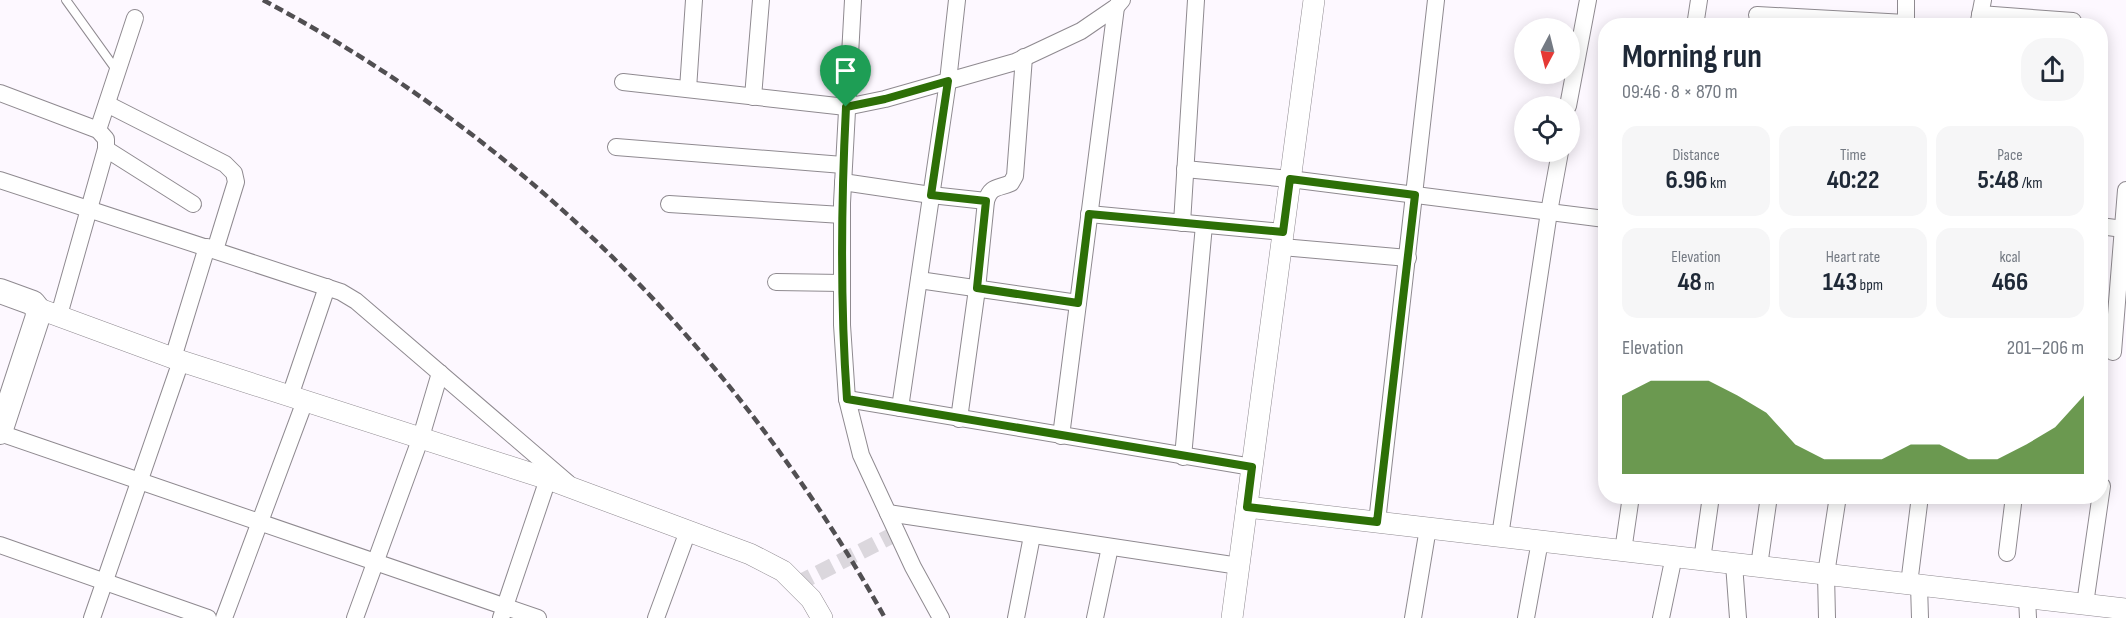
<!DOCTYPE html>
<meta charset="utf-8">
<style>
:root{--surface:#fff;--page:#f6f6f7;--text:#1f2937;--muted:#747a83;--accent:#2d6f07}
body{margin:0;font-family:"Sofia Sans Condensed",sans-serif;background:var(--page);color:var(--text);height:100vh;display:flex;flex-direction:column;font-size:22px;white-space:nowrap}
*{box-sizing:border-box;margin:0}
p{font-size:20px;color:var(--muted)}
.icon{flex:none;width:33px;height:33px;fill:none;stroke:currentColor;stroke-width:2;stroke-linecap:round;stroke-linejoin:round}
.map{position:relative;flex:1;overflow:hidden}
.drawer{position:absolute;left:1598px;top:18px;width:510px;height:486px;display:flex;flex-direction:column;background:var(--surface);border-radius:24px;box-shadow:0 3px 15px #0003}
.drawer>*{flex:none}
.needle{width:39px;rotate:187deg}
.controls{position:absolute;left:1514px;top:18px;display:grid;gap:12px}
.controls a{display:grid;place-items:center;width:66px;height:66px;border-radius:50%;background:var(--surface);box-shadow:0 3px 15px #0003;font-size:30px}
.pin{position:absolute;display:grid;place-items:center;width:51px;height:51px;color:#fff;margin:-62px -26px;border-radius:50% 50% 50% 0;rotate:-45deg;box-shadow:0 0 6px #0007}
.pin .icon{rotate:45deg}
.round{display:grid;place-items:center;flex:none;width:63px;height:63px;border-radius:24px;background:var(--page)}
.summary{display:flex;align-items:center;justify-content:space-between;height:102px;padding:0 24px}
h1{font-size:33px;font-weight:700;line-height:45px}
.stats{display:grid;grid-template-columns:repeat(3,1fr);gap:9px;height:102px;padding:6px 24px}
.stats div{display:grid;align-content:center;border-radius:15px;background:var(--page);text-align:center}
.stats b{font-size:26px;font-weight:700}
.stats small{font-size:16px;font-weight:400}
.stats p{font-size:16px}
.chart{height:168px;padding:12px 24px}
.chart p{display:flex;justify-content:space-between}
.chart svg{width:100%;height:108px;margin-top:6px;fill:var(--accent);opacity:.7}
.map>svg:first-child{display:block}
.lines{fill:none;stroke-linecap:round;stroke-linejoin:round}
.minor-tunnel{stroke:#dbd7dd;stroke-width:16;stroke-dasharray:16 8;stroke-linecap:butt}
.service-casing{stroke:#8f8a90;stroke-width:10}
.minor-casing{stroke:#8f8a90;stroke-width:18}
.tertiary-casing{stroke:#8f8a90;stroke-width:22}
.secondary-casing{stroke:#8f8a90;stroke-width:26}
.service{stroke:#fff;stroke-width:8}
.minor{stroke:#fff;stroke-width:16}
.tertiary{stroke:#fff;stroke-width:21}
.secondary{stroke:#fff;stroke-width:24}
.rail{stroke:#514f52;stroke-width:4.5;stroke-dasharray:9 4.5;stroke-linecap:butt}
.route-casing{stroke:#fff;stroke-width:12}
.route{stroke:#2d6f07;stroke-width:8}
</style>
<div class="map">
<svg width="2126" height="618" viewBox="0 0 2126 618">
<rect width="100%" height="100%" fill="#fdf8ff"/>
<g class="lines">
<path class="minor-tunnel" d="M797 584 897 533"/>
<defs>
<path id="service" d="M66 0 117 71"/>
<g id="minor">
<path d="M853 0 842 203V325L847 399 861 455 913 567 941 618"/>
<path d="M1980 14 2073 21"/>
<path d="M1757 15 1906 23"/>
<path d="M1695 26 1699 0"/>
<path d="M1906 26V0"/>
<path d="M1978 26 1983 0"/>
<path d="M623 82 846 107 885 99 1015 62 1081 31 1116 7 1122 0"/>
<path d="M688 89 694 0"/>
<path d="M0 93 98 130 106 139V149L59 315"/>
<path d="M753 97 761 0"/>
<path d="M107 104 225 164 234 173 236 182 215 250"/>
<path d="M1568 106 1588 0"/>
<path d="M98 130 135 18"/>
<path d="M616 147 843 165"/>
<path d="M106 149 193 204"/>
<path d="M1185 169 1290 179 1605 219"/>
<path d="M0 180 341 292 356 301 568 483"/>
<path d="M843 182 931 195 986 201"/>
<path d="M669 204 842 215"/>
<path d="M1089 214 1283 232"/>
<path d="M1182 223 1196 0"/>
<path d="M2100 226 2123 229"/>
<path d="M1282 247 1408 258"/>
<path d="M919 280 1078 303"/>
<path d="M776 282 842 283"/>
<path d="M2113 352 2126 190"/>
<path d="M173 358 207 247"/>
<path d="M290 396 327 287"/>
<path d="M847 399 1252 467"/>
<path d="M900 408 948 81 957 0"/>
<path d="M959 419 977 289 986 201C991 185 998 189 1011 183L1015 176 1024 57"/>
<path d="M0 433 538 618"/>
<path d="M1061 436 1116 7"/>
<path d="M1183 457 1204 225"/>
<path d="M888 513 1239 566"/>
<path d="M1377 522 1436 0"/>
<path d="M1500 536 1549 212 1560 152"/>
<path d="M0 545 208 618"/>
<path d="M1623 551 1631 496"/>
<path d="M2007 553 2014 496"/>
<path d="M1702 560 1711 496"/>
<path d="M1734 564 1738 618"/>
<path d="M1759 566 1769 496"/>
<path d="M1909 584 1920 496"/>
<path d="M1919 585 1920 618"/>
<path d="M2027 598 2028 618"/>
<path d="M2085 604 2102 486"/>
<path d="M92 618 181 361"/>
<path d="M224 618 305 401"/>
<path d="M355 618 421 437 440 373"/>
<path d="M501 618 548 479"/>
<path d="M656 618 688 531"/>
<path d="M1016 618 1032 536"/>
<path d="M1095 618 1110 547"/>
<path d="M1413 618 1428 528"/>
<path d="M1526 618 1540 541"/>
<path d="M1661 618 1674 556"/>
<path d="M1827 618 1826 574 1838 496"/>
</g>
<g id="tertiary">
<path d="M37 308 181 361 548 479 750 554 783 571 811 599 822 618"/>
<path d="M1247 507 2126 609"/>
<path d="M1232 618 1314 0"/>
</g>
<path id="secondary" d="M0 291 33 303 37 308 38 316 0 432"/>
</defs>
<use href="#service" class="service-casing"/>
<use href="#minor" class="minor-casing"/>
<use href="#tertiary" class="tertiary-casing"/>
<use href="#secondary" class="secondary-casing"/>
<use href="#service" class="service"/>
<use href="#minor" class="minor"/>
<use href="#tertiary" class="tertiary"/>
<use href="#secondary" class="secondary"/>
<path class="rail" d="M263 0C529 142 739 355 885 618"/>
</g>
<g class="lines">
<defs>
<path id="route" d="M948 81 931 195 986 201 977 288 1078 303 1089 214 1283 232 1290 179 1415 195 1377 522 1247 507 1252 467 847 399C840 302 841 205 846 107L885 99Z"/>
</defs>
<use href="#route" class="route-casing"/>
<use href="#route" class="route"/>
</g>
</svg>
<div class="controls">
<a><svg class="needle" viewBox="-14 -14 28 28"><path d="M0-13l5 13h-10z" fill="#e53935"/><path d="M0 13l5-13h-10z" fill="#747a83"/></svg></a>
<a><svg class="icon" aria-label="locate" viewBox="0 0 24 24"><circle cx="12" cy="12" r="6"/><path d="M12 2v4M12 18v4M2 12h4M18 12h4"/></svg></a>
</div>
<div class="pin" style="left:846px;top:107px;background:#1e9e55"><svg class="icon" aria-label="arrive" viewBox="0 0 24 24"><path d="M6 21V4h12l-3 4 3 4H6"/></svg></div>
<section class="drawer">
<div class="summary"><div><h1>Morning run</h1><p>09:46 · 8 × 870 m</p></div><a class="round"><svg class="icon" aria-label="share" viewBox="0 0 24 24"><path d="M12 15V3M7 8l5-5 5 5M5 13v7h14v-7"/></svg></a></div>
<div class="stats">
<div><p>Distance</p><b>6.96<small> km</small></b></div>
<div><p>Time</p><b>40:22</b></div>
<div><p>Pace</p><b>5:48<small> /km</small></b></div>
</div>
<div class="stats">
<div><p>Elevation</p><b>48<small> m</small></b></div>
<div><p>Heart rate</p><b>143<small> bpm</small></b></div>
<div><p>kcal</p><b>466</b></div>
</div>
<div class="chart"><p><span>Elevation</span>201–206 m</p>
<svg viewBox="0 0 160 44" preserveAspectRatio="none"><path d="M0 44V12L10 6L20 6L30 6L40 12L50 19L60 32L70 38L80 38L90 38L100 32L110 32L120 38L130 38L140 32L150 25L160 12V44z"/></svg>
</div>
</section>
</div>
